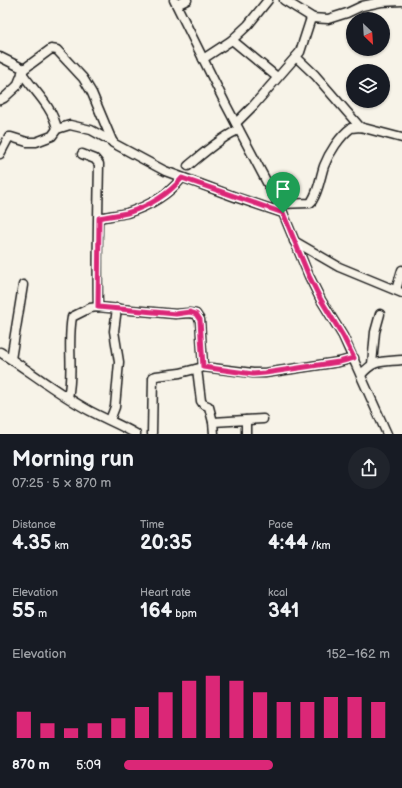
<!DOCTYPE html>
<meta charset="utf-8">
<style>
:root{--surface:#171b24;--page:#20242c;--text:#f1f3f6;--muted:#9ea1a6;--accent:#db2777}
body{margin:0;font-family:"Balsamiq Sans",sans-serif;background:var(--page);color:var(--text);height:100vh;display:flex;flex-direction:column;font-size:15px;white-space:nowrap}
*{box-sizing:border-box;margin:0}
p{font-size:13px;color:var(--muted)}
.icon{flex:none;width:22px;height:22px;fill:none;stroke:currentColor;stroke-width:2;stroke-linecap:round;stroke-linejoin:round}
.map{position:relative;height:434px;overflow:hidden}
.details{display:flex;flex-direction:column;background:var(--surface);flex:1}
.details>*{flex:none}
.needle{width:26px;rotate:155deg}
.buttons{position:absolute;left:346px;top:12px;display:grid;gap:8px}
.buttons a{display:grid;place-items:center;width:44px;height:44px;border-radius:50%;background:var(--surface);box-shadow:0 1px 3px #0004;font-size:20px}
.pin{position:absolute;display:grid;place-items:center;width:34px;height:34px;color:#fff;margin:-41px -17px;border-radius:50% 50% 50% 0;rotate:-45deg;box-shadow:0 0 4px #0007}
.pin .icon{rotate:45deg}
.round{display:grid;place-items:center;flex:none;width:42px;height:42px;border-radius:21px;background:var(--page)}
.headline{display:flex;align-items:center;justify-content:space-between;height:68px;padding:0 12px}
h1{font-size:22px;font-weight:600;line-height:30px}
.figures{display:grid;grid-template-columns:repeat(3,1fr);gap:6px;height:68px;padding:4px 12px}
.figures div{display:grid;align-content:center}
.figures b{font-size:20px;font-weight:600}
.figures small{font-size:11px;font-weight:400}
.figures p{font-size:11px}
.chart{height:112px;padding:8px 12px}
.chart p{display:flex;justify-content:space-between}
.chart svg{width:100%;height:72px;margin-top:4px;stroke:var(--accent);stroke-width:6}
ul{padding:0 12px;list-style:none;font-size:13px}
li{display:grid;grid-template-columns:64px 48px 1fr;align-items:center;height:30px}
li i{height:10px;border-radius:5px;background:var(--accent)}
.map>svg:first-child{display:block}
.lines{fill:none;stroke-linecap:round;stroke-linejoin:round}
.minor-casing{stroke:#1c1c1c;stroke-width:11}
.minor{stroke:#f7f3e8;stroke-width:8}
.route-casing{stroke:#fff;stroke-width:8}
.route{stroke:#db2777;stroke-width:5}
</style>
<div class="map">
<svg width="402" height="434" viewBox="0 0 402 434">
<rect width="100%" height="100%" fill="#f7f3e8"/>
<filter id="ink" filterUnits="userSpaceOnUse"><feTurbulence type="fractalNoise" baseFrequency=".025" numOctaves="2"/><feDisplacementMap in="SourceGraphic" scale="8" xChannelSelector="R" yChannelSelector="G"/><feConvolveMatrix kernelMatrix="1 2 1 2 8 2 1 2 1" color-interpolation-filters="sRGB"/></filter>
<g filter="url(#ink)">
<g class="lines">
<defs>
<g id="minor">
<path d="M174 0 225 103 283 213 309 276 321 300 343 336 387 434"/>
<path d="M284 0 313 18"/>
<path d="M177 5 187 0"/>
<path d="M232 40 277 77"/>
<path d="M0 57 24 69"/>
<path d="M296 57 315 75 360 127"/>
<path d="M203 59 232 40 248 25 268 0"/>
<path d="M22 73C34 91 53 107 57 129"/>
<path d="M0 100 4 98 17 86 24 69 51 49 57 50 83 78 92 93 113 143 165 171 238 198 283 213"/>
<path d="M236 123 253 106 300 52 311 18 328 19 347 13 362 6 381 2 402 1"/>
<path d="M0 154 9 137H11L27 142H36L52 136 57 129 70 125 91 130 113 142"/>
<path d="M82 154 95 159 99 164C98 212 97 259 98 307"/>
<path d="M188 166C200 156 225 134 239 130"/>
<path d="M278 204 310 203 312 201C319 190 320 178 324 166 329 153 340 136 351 128L360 127 402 138"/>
<path d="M99 218C108 216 118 215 127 213 149 206 168 195 182 178"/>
<path d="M294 241 339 267 402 293"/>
<path d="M396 290 402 270"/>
<path d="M0 352C30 371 58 394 90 411 105 419 121 425 136 434"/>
<path d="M11 359 23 285"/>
<path d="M372 364 375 332 380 314"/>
<path d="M197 369 201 401 203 404 208 406 209 407 213 422 214 434"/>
<path d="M361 375C374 359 383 362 402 360"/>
<path d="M68 397C74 371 67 344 72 317L90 308 98 307 175 314 189 313 196 314 200 320 203 367 253 373H265L339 362 354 358"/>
<path d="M110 420 115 407 119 362 114 331 117 308"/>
<path d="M246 420V434"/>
<path d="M213 422 263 419"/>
<path d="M152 434 153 377 156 376 180 373 203 367"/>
</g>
</defs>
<use href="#minor" class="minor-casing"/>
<use href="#minor" class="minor"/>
</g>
</g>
<g class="lines" filter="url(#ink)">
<defs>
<path id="route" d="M182 178 283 213 309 276 321 300 343 336 354 358 339 362 265 373 253 374 203 367 200 320 196 314 190 312 176 314 98 307 99 218C108 216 118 215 127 213 149 206 168 195 182 178Z"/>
</defs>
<use href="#route" class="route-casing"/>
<use href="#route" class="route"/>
</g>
</svg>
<div class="buttons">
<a><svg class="needle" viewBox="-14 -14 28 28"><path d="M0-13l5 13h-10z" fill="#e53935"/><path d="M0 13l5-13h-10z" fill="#9ea1a6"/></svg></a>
<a><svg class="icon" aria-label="layers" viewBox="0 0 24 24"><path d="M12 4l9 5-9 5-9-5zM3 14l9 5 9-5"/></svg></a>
</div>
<div class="pin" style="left:283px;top:213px;background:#1e9e55"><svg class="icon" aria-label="arrive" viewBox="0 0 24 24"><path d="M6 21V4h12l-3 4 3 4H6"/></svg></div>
</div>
<section class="details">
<div class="headline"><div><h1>Morning run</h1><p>07:25 · 5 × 870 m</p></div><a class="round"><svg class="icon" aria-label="share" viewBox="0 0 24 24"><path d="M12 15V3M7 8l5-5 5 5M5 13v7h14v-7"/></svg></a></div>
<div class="figures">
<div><p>Distance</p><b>4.35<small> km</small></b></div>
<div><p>Time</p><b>20:35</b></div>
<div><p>Pace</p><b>4:44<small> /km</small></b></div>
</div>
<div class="figures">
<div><p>Elevation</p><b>55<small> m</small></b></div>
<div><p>Heart rate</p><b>164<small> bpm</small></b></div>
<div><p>kcal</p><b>341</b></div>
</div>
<div class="chart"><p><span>Elevation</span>152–162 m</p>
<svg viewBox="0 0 160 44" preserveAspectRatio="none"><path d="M5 44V28M15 44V35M25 44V38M35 44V35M45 44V32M55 44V25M65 44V16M75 44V9M85 44V6M95 44V9M105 44V16M115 44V22M125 44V22M135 44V19M145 44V19M155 44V22"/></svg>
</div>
<ul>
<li><b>870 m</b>5:09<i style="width:56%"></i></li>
</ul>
</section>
